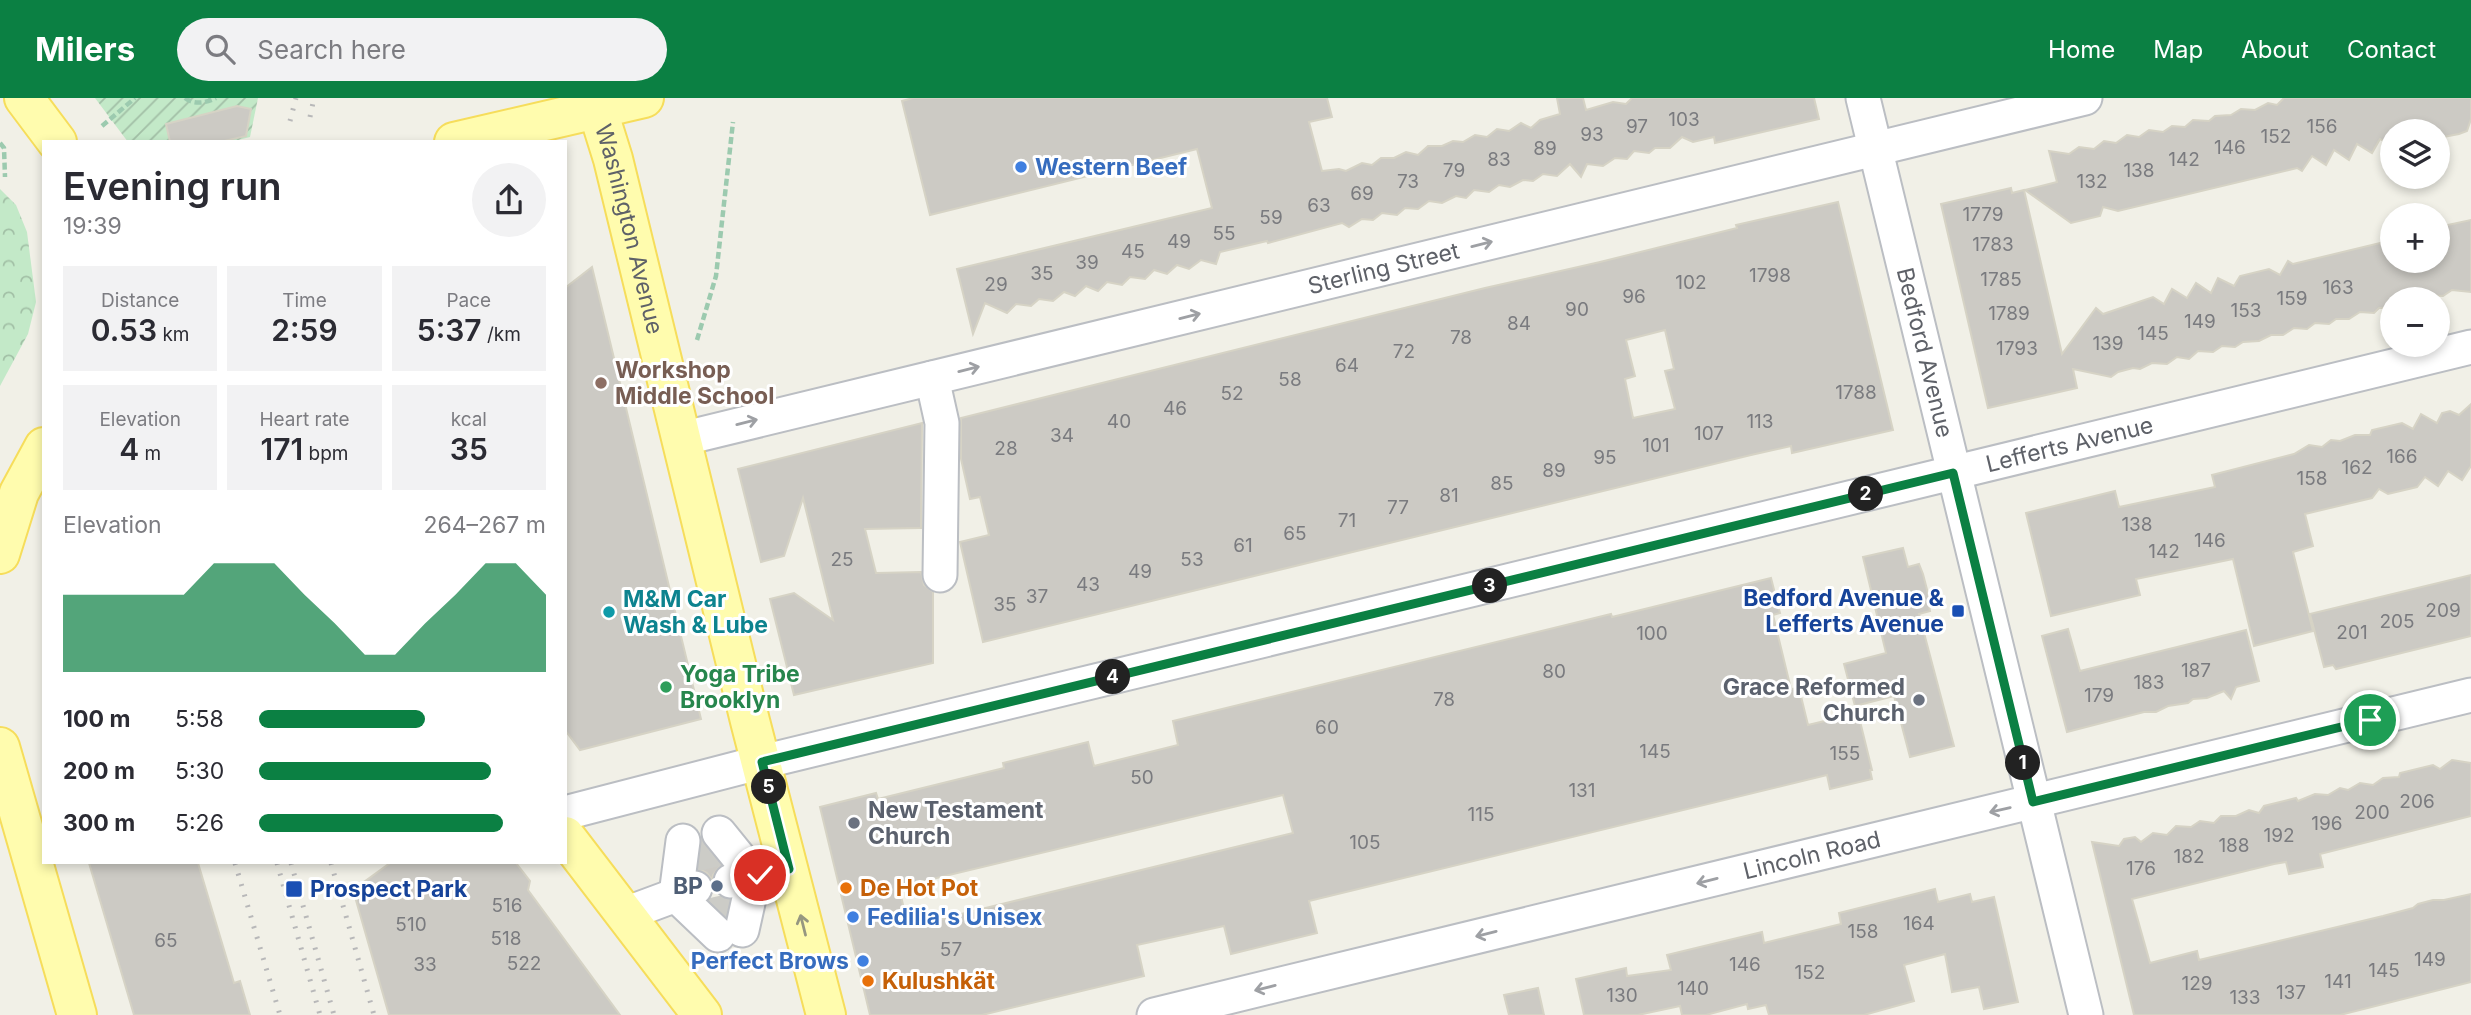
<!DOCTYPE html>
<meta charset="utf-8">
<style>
:root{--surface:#fff;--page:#f2f2f3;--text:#2b2b33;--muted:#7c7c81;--accent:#0b8043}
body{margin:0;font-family:Inter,sans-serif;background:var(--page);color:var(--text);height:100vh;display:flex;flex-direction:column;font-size:26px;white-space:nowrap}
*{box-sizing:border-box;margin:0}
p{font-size:23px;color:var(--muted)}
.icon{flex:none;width:38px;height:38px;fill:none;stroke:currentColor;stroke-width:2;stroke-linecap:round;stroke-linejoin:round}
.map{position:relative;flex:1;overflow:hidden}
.drawer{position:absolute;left:42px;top:42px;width:525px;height:724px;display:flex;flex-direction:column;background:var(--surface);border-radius:0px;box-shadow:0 4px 10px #0003}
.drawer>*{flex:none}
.tools{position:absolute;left:2380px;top:21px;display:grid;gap:14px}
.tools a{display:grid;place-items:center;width:70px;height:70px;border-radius:50%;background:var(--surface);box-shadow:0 4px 10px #0003;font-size:35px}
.pin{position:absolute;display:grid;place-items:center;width:60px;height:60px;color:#fff;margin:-30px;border:4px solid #fff;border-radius:50%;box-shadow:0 2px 7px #0007}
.km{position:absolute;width:35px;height:35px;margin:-18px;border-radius:50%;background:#222;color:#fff;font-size:19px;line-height:35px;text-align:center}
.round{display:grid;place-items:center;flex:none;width:74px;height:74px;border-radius:37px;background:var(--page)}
.headline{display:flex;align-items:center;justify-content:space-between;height:119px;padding:0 21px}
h1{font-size:38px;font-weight:600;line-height:52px}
.stats{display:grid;grid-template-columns:repeat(3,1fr);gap:10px;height:119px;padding:7px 21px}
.stats div{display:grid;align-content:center;border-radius:0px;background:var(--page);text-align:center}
.stats b{font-size:30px;font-weight:600}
.stats small{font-size:19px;font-weight:400}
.stats p{font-size:19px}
.chart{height:196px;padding:14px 21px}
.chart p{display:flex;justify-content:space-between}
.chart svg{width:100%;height:126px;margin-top:7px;fill:var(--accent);opacity:.7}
ul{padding:0 21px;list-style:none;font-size:23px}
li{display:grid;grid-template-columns:112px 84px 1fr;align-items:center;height:52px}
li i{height:18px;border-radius:9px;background:var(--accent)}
header{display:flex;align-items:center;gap:42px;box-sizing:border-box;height:98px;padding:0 35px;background:var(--accent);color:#fff}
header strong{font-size:33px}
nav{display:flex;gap:38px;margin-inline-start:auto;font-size:24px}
.search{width:490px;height:63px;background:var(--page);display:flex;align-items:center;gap:18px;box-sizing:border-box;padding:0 24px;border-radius:38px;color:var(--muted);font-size:26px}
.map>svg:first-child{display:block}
.park{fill:url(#park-crowns)}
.garden{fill:url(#garden-furrows)}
.building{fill:#cccac4;stroke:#d6d3c5;stroke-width:2;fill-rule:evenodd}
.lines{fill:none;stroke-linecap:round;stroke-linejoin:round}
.minor-tunnel{stroke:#ccccc7;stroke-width:33;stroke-dasharray:33 17;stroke-linecap:butt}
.minor-casing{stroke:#bbbec3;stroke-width:37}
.major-casing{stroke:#f6dd5b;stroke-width:42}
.path{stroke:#9ccaaf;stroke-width:4.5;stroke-dasharray:7 3.5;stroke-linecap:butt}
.minor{stroke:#fff;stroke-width:33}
.major{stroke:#fffcae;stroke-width:38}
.rail{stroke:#b8b8b9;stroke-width:5;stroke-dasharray:2 9;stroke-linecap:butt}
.oneway{stroke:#9ea0a4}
.oneway2{stroke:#969780}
.route-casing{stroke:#fff;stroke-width:14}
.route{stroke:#0b8043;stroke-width:9}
.shop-dot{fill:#3f7fe0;stroke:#fff;stroke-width:2.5}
.education-dot{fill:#8d6e63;stroke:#fff;stroke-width:2.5}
.transit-dot{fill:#1a4fb4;stroke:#fff;stroke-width:2.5}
.culture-dot{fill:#0f9aa8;stroke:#fff;stroke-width:2.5}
.leisure-dot{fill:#2e9e5b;stroke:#fff;stroke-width:2.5}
.worship-dot{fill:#6b7280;stroke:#fff;stroke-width:2.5}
.service-dot{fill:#5c6f8a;stroke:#fff;stroke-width:2.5}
.food-dot{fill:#e8710a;stroke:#fff;stroke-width:2.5}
.labels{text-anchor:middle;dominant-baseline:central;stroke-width:6;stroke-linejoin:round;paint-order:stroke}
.number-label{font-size:19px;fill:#7a7b7f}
.shop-label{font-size:23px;font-weight:bold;fill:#366cbe;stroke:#fff;text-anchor:start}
.street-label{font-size:23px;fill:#5e6168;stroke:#fff}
.education-label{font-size:23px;font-weight:bold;fill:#785e54;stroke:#fff;text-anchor:start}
.transit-label{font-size:23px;font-weight:bold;fill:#164399;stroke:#fff;text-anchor:end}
.culture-label{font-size:23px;font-weight:bold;fill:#0d838f;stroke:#fff;text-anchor:start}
.leisure-label{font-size:23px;font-weight:bold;fill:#27864d;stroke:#fff;text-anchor:start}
.worship-label{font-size:23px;font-weight:bold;fill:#5b616d;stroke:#fff;text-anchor:end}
.service-label{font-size:23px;font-weight:bold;fill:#4e5e75;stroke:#fff;text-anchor:end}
.food-label{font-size:23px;font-weight:bold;fill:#c56008;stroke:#fff;text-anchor:start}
</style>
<header>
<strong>Milers</strong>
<div class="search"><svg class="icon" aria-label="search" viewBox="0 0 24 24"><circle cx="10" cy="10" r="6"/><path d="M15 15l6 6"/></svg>Search here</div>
<nav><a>Home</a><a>Map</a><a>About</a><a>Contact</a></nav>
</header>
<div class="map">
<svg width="2471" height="917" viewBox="0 0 2471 917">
<defs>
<pattern id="park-crowns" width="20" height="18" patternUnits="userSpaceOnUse" patternTransform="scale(1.75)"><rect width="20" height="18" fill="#c3e9c8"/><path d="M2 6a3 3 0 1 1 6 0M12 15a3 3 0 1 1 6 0" fill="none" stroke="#a2c0a6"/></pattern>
<pattern id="garden-furrows" width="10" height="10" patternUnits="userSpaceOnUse" patternTransform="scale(1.75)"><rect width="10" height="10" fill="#c3e9c8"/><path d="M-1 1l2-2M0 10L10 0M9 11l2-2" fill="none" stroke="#a2c0a6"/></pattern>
</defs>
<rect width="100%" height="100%" fill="#f1f0e7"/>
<path class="park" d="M0 91 16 107 27 134 36 204 28 236 0 288Z"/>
<path class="garden" d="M95 0H258L250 39 230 44H128Z"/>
<g class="building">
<path d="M913 0H1327L1332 19 1309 24 1322 73 1339 71 1346 73 1362 65 1372 67 1381 60H1394L1406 54 1418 57 1428 48H1442L1453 43 1463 44 1475 37 1487 39 1497 31 1509 33 1521 25 1531 30 1540 22 1560 16 1557 0H1583L1586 12 1613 4 1626 6 1632 0H1814L1819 21 1715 45 1714 39 1693 44 1682 39 1670 50H1655L1649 55 1634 53 1627 61 1615 60 1603 68 1587 66 1581 79 1570 66 1557 78 1543 76 1533 83 1523 82 1510 89 1499 87 1489 94 1474 92 1466 100 1456 98 1442 105 1429 103 1418 111 1405 110 1397 117 1382 115 1373 122 1362 121 1349 129 1342 125 1268 145 1267 143 1220 154 1216 166 1201 162 1189 171 1177 167 1167 176 1154 172 1145 181 1130 179 1122 187 1107 184 1098 193 1086 188 1075 198 1064 194 1053 203 1039 201 1031 208 1016 206 1007 215 985 205 973 236 957 171 1212 110 1197 51 930 117 902 3Z"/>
<path d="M2284 0H2471V21L2467 33 2459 36 2438 40V33H2392V48L2380 41 2372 55 2357 46 2349 62 2334 52 2326 67 2312 58 2302 73 2297 70 2118 113 2103 109 2100 118 2071 125 2025 92 2057 84 2049 53 2069 56 2079 49 2094 51 2104 43 2116 45 2127 37 2139 39 2149 32 2163 34 2172 28 2185 29 2193 22 2209 23 2215 18 2231 17 2241 11 2255 12 2268 5 2277 7Z"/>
<path d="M237 8 251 11 246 38 220 44H170L166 26Z"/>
<path d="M2011 90 2012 95 2024 92 2062 256 2096 210 2103 216 2153 199 2164 206 2172 191 2187 200 2196 185 2211 195 2218 180 2234 188 2240 178 2269 171 2280 177 2288 163 2293 166 2384 144 2392 148V163H2438V129L2471 122V194L2452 192 2443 198 2427 197 2423 201H2392V210H2379L2374 215 2360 214 2349 221H2336L2329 226 2315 225 2307 231 2294 230 2283 237H2271L2259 243 2243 244 2235 249 2222 248 2213 254 2198 253 2189 261 2177 259 2167 266 2152 265 2140 271 2133 270 2118 274 2111 279 2073 271 2077 290 1988 310 1941 106Z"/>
<path d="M1838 104 1893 332 1792 355 1791 348 1751 357 983 544 960 444 989 437 980 399 970 401 961 361V320L1485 190 1600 164 1737 130 1736 127ZM1665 232 1674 271 1665 273 1675 311 1633 320 1625 281 1635 278 1626 242Z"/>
<path d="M592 169 701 621 580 652 565 632V190Z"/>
<path d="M2471 306V368L2462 382 2448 373 2438 388 2425 379 2417 389 2388 396 2379 391 2372 400 2305 416 2313 448 2293 454 2313 533 2254 548 2233 461 2136 481 2140 497 2051 518 2026 415 2115 393 2119 409 2215 389 2212 377 2294 356 2309 347 2322 349 2331 342 2340 343 2355 337H2370L2372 332 2402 325 2413 331 2421 316 2437 325 2442 315 2450 313 2459 317Z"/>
<path d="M922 325 921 430 865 431 876 475 921 474 924 487 933 494V565L794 597 770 501 794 495 833 522 803 400 784 458 761 464 738 371Z"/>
<path d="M1903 450 1908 469 1919 466 1923 476 1930 503H1928L1930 513 1919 516 1954 648 1910 659 1894 598 1855 608 1844 566 1886 555 1863 459Z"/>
<path d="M2471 477V538L2336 571 2333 567 2324 569 2310 516Z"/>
<path d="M1771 480 1780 515 1773 517 1791 591 1799 590 1808 627 1858 615 1872 672H1870L1872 681 1830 691 1827 677 1309 803 1317 835 1231 856 1224 828 1137 847 1144 878 982 917H870L820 709 876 695 878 701 1004 670 1003 665 1088 644 1094 668 1178 647 1173 623 1611 516 1612 519ZM1283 697 1293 735 908 829 899 789Z"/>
<path d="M2068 531 2080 573 2246 532 2259 583 2236 589 2231 601 2224 593 2207 600 2193 601 2188 605 2168 608 2156 614H2144L2067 634 2042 538Z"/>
<path d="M2452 662 2471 665V718L2320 756 2323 769 2289 776 2286 764 2274 766 2132 801 2150 865 2197 853 2199 862 2383 818 2413 810 2418 806 2433 802H2444L2471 796V884L2340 917H2134L2092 744 2119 748 2124 741 2135 739 2141 744 2153 735 2167 737 2176 728 2191 729 2200 723 2214 725 2221 718H2236L2249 712 2259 715 2264 708 2296 700 2298 703 2315 696 2328 697 2340 690 2348 692 2360 685 2373 687 2383 680 2399 679 2400 675 2433 667 2440 671Z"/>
<path d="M702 742 721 767 713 777 712 782 707 775 699 771Z"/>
<path d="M89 765H198L234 885 240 883 250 917H134Z"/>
<path d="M390 765H516L530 783 528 792 620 917H389L353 792Z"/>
<path d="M1935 791 1938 804 1970 796 1972 804 1994 799 2018 904 1984 911 1979 889 1952 894 1945 856 1904 867 1914 903 1864 917H1769L1766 907 1748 911 1747 906 1706 917H1682L1680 908 1638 917H1584L1576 881 1626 870 1627 878 1671 872 1667 857 1762 834 1764 845 1841 826 1839 815Z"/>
<path d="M1538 890 1544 917H1509L1504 897Z"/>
</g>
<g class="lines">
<g class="minor-tunnel">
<path d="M686 759 721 751"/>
<path d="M709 817 736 811"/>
</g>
<defs>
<g id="minor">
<path id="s1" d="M1863 0 2086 917"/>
<path d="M932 280 942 325 940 477"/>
<path id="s2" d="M681 341 2085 0"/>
<path id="s3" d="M565 715 762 664 2471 249"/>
<path d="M719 735 754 778"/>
<path d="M731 783 789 770"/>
<path d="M676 797 718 837"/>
<path d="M676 797 683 743"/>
<path d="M625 816 695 790"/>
<path d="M742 832 754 778"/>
<path id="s4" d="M1154 917 2471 597"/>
</g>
<g id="major">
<path d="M24 0 57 44"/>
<path id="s5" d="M594 0 613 61 750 623 826 917"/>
<path d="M454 44 644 0"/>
<path d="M0 456 19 395 44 349"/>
<path d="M0 649 77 917"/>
<path d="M565 738 702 917"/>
</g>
</defs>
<use href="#minor" class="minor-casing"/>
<use href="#major" class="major-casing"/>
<g class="path">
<path d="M185 0C194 7 206 5 216 0"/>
<path d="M102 28 135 0"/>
<path d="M0 45 4 50 5 79"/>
<path d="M697 242 716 178 733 24"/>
</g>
<use href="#minor" class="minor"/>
<use href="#major" class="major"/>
<g class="rail">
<path d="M310 19 314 0"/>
<path d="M290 23 296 0"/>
<path d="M235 765 280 917"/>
<path d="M277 765 320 917"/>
<path d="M291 765 334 917"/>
<path d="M331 765 374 917"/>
</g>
</g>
<defs><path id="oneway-shaft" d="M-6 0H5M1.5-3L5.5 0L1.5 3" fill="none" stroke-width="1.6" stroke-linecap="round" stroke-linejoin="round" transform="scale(1.75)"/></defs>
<g class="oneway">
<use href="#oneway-shaft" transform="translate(1482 146) rotate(-14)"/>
<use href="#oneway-shaft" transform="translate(1190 218) rotate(-14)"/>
<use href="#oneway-shaft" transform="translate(969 271) rotate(-14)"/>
<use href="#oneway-shaft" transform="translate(747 324) rotate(-14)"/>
<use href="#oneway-shaft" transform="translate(2000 712) rotate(167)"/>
<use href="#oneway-shaft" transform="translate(1707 783) rotate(166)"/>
<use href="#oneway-shaft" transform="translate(1486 836) rotate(166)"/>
<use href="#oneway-shaft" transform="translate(1265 890) rotate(166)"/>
</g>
<use class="oneway2" href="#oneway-shaft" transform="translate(803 827) rotate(-104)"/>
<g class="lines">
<defs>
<path id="route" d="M760 777 789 771 762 664 1953 375 2033 704 2370 622"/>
</defs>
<use href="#route" class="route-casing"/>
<use href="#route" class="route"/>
</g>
<g class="shop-dot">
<circle cx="1021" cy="69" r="7"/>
<circle cx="853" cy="819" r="7"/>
<circle cx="863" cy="863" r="7"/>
</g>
<circle class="education-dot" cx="601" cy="285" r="7"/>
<g class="transit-dot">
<rect x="1951" y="506" width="14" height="14" rx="3.5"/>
<rect x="285" y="782" width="18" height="18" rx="3.5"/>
</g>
<circle class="culture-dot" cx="609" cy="514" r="7"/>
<circle class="leisure-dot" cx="666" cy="589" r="7"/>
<g class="worship-dot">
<circle cx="1919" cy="602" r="7"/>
<circle cx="854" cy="725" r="7"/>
</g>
<circle class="service-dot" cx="717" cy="788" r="7"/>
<g class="food-dot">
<circle cx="846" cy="790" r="7"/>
<circle cx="868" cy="883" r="7"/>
</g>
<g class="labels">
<g class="number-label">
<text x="1684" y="21">103</text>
<text x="1637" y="28">97</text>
<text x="2322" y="28">156</text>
<text x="1592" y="36">93</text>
<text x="2276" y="38">152</text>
<text x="2230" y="49">146</text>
<text x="1545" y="50">89</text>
<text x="1499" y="61">83</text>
<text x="2184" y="61">142</text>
<text x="1454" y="72">79</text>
<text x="2139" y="72">138</text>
<text x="1408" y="83">73</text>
<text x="2092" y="83">132</text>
<text x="1362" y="95">69</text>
<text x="1319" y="107">63</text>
<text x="1983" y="116">1779</text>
<text x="1271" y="119">59</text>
<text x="1224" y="135">55</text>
<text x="1179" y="143">49</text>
<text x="1993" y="146">1783</text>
<text x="1133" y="153">45</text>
<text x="1087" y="164">39</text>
<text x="1042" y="175">35</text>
<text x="1770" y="177">1798</text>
<text x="2001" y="181">1785</text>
<text x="1691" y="184">102</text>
<text x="996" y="186">29</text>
<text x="2338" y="189">163</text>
<text x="1634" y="198">96</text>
<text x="2292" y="200">159</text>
<text x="1577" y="211">90</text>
<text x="2246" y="212">153</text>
<text x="2009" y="215">1789</text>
<text x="2200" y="223">149</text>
<text x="1519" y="225">84</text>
<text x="2153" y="235">145</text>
<text x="1461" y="239">78</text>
<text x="2108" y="245">139</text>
<text x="2017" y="250">1793</text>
<text x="1404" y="253">72</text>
<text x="1347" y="267">64</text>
<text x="1290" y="281">58</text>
<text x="1856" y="294">1788</text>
<text x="1232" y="295">52</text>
<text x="1175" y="310">46</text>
<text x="1119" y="323">40</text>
<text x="1760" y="323">113</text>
<text x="1709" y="335">107</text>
<text x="1062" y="337">34</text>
<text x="1656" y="347">101</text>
<text x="1006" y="350">28</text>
<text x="2402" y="358">166</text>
<text x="1605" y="359">95</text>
<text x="2357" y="369">162</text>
<text x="1554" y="372">89</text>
<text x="2312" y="380">158</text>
<text x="1502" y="385">85</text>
<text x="1449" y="397">81</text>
<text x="1398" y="409">77</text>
<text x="1347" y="422">71</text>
<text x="2137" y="426">138</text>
<text x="1295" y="435">65</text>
<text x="2210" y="442">146</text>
<text x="1243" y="447">61</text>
<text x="2164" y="453">142</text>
<text x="842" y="461">25</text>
<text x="1192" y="461">53</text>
<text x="1140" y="473">49</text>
<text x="1088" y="486">43</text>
<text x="1037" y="498">37</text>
<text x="1005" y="506">35</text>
<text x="2443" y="512">209</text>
<text x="2397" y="523">205</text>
<text x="2352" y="534">201</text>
<text x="1652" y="535">100</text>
<text x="2196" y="572">187</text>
<text x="1554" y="573">80</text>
<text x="2149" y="584">183</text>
<text x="2099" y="597">179</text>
<text x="1444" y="601">78</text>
<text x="1327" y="629">60</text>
<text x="1655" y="653">145</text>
<text x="1845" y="655">155</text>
<text x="1142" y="679">50</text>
<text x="1582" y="692">131</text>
<text x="2417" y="703">206</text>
<text x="2372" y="714">200</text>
<text x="1481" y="716">115</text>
<text x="2327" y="725">196</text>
<text x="2279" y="737">192</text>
<text x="1365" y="744">105</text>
<text x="2234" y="747">188</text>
<text x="2189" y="758">182</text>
<text x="2141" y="770">176</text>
<text x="507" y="807">516</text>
<text x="1919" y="825">164</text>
<text x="411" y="826">510</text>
<text x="1863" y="833">158</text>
<text x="506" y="840">518</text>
<text x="166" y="842">65</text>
<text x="951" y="851">57</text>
<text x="2430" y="861">149</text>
<text x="524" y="865">522</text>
<text x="425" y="866">33</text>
<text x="1745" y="866">146</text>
<text x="2384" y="872">145</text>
<text x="1810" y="874">152</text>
<text x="2338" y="883">141</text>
<text x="2197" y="885">129</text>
<text x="1693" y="890">140</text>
<text x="2291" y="894">137</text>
<text x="1622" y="897">130</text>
<text x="2245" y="899">133</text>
</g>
<g class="shop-label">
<text x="1035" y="69">Western Beef</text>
<text x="867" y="819">Fedilia's Unisex</text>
<text x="849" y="863" text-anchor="end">Perfect Brows</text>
</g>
<g class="street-label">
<text stroke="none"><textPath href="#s5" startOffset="136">Washington Avenue</textPath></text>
<text stroke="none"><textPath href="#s2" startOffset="723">Sterling Street</textPath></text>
<text stroke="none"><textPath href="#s1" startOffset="262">Bedford Avenue</textPath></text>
<text stroke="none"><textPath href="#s3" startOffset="1549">Lefferts Avenue</textPath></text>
<text stroke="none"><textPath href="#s4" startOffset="677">Lincoln Road</textPath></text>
</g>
<g class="education-label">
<text x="615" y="272">Workshop<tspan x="615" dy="26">Middle School</tspan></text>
</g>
<g class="transit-label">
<text x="1944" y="500">Bedford Avenue &amp;<tspan x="1944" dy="26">Lefferts Avenue</tspan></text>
<text x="310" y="791" text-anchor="start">Prospect Park</text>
</g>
<g class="culture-label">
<text x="623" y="501">M&amp;M Car<tspan x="623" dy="26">Wash &amp; Lube</tspan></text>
</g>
<g class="leisure-label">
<text x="680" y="576">Yoga Tribe<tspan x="680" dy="26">Brooklyn</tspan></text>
</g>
<g class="worship-label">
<text x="1905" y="589">Grace Reformed<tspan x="1905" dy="26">Church</tspan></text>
<text x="868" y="712" text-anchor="start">New Testament<tspan x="868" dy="26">Church</tspan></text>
</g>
<g class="service-label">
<text x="703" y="788">BP</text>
</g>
<g class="food-label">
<text x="860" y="790">De Hot Pot</text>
<text x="882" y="883">Kulushkät</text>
</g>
</g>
</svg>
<div class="tools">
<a><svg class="icon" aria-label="layers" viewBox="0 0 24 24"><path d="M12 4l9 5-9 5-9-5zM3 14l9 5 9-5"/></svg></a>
<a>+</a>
<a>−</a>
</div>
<div class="pin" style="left:2370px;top:622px;background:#1e9e55"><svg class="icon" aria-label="arrive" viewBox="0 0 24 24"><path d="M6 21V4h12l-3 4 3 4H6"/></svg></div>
<div class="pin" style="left:760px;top:777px;background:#d93025"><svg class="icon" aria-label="check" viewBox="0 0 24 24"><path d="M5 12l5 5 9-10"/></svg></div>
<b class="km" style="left:2023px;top:665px">1</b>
<b class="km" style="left:1866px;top:396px">2</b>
<b class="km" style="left:1490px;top:488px">3</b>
<b class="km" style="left:1113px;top:579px">4</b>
<b class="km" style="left:769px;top:689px">5</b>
<section class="drawer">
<div class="headline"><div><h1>Evening run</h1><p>19:39</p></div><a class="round"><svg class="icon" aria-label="share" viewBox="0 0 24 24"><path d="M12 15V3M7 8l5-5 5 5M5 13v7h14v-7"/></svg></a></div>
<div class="stats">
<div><p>Distance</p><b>0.53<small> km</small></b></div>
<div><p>Time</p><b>2:59</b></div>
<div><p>Pace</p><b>5:37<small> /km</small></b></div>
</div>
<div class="stats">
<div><p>Elevation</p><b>4<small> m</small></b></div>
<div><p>Heart rate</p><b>171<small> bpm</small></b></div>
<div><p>kcal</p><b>35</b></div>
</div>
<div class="chart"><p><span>Elevation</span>264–267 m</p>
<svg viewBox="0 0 160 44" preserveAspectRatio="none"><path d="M0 44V17L10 17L20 17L30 17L40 17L50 6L60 6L70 6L80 17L90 27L100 38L110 38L120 27L130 17L140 6L150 6L160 17V44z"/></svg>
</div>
<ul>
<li><b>100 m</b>5:58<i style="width:58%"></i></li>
<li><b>200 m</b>5:30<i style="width:81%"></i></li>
<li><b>300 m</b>5:26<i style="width:85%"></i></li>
</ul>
</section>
</div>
